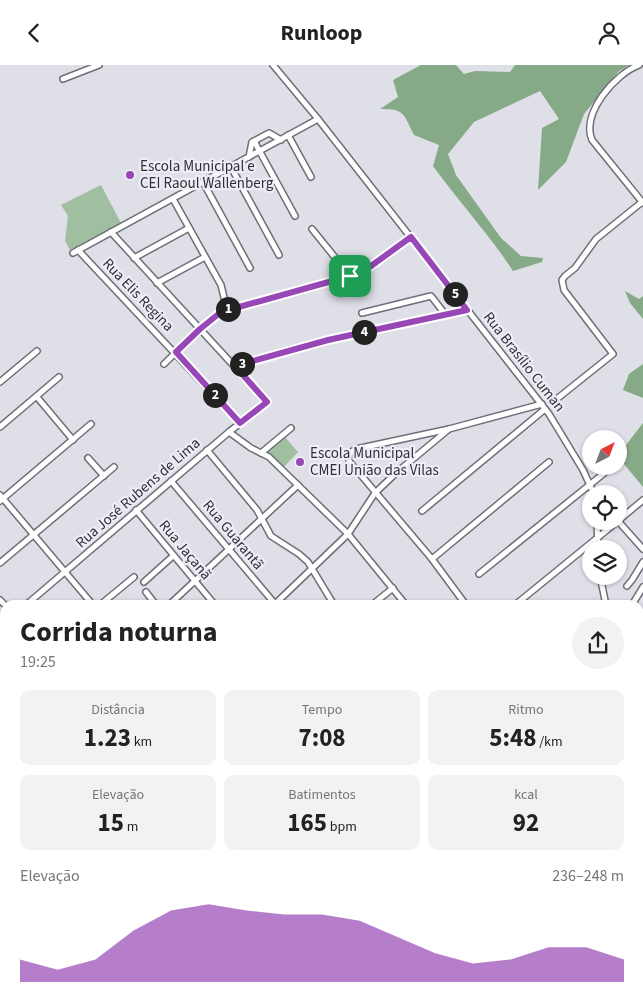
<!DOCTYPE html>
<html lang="pt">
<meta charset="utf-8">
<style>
:root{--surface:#fff;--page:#f2f2f2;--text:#222;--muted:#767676;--accent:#9847b6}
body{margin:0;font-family:"Source Sans 3",sans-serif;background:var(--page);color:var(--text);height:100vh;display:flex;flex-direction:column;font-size:19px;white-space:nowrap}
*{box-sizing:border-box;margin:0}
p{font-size:16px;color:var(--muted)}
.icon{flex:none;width:28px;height:28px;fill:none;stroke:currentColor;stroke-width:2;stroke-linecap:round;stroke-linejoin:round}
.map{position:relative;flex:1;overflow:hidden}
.side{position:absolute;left:0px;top:535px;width:644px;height:406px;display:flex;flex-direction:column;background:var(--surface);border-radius:15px 15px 0 0;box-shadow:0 1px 4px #0004}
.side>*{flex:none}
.needle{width:32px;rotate:42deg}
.controls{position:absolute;left:582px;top:365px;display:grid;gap:10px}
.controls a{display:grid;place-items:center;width:45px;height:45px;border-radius:50%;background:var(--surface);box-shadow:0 1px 4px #0004;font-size:25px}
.pin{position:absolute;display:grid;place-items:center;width:42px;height:42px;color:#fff;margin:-21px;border-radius:10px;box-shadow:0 2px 8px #0006}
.km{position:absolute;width:25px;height:25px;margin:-12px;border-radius:50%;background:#222;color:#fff;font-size:14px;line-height:25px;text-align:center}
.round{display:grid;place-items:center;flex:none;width:52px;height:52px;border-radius:26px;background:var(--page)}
.head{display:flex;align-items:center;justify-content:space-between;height:85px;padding:0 20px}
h1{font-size:28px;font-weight:700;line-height:38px}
.figures{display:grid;grid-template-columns:repeat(3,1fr);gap:8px;height:85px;padding:5px 20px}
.figures div{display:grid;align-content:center;border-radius:10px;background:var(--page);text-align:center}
.figures b{font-size:25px;font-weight:700}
.figures small{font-size:14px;font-weight:400}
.figures p{font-size:14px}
.chart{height:140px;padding:10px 20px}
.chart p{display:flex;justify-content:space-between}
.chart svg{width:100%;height:90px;margin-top:5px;fill:var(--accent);opacity:.7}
header{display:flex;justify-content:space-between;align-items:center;height:65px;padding:0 20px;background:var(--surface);font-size:22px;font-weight:700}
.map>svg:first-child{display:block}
.green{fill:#a0bfa1}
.forest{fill:#86a987}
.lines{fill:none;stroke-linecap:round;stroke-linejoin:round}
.minor-casing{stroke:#6e6f76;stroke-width:8}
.major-casing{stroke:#6e6f76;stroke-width:9}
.minor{stroke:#fff;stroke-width:5}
.major{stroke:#fff;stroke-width:6}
.route-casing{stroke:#fff;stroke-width:10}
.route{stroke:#9847b6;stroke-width:6}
.poi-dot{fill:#9847b6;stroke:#ecedf6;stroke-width:2}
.labels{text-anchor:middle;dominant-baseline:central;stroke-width:4.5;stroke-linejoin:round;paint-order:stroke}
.poi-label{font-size:15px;fill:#303034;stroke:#ecedf6;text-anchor:start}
.street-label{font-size:15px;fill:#303034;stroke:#ecedf6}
</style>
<header><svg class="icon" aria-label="back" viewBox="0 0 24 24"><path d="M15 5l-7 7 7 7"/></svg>Runloop<svg class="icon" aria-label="person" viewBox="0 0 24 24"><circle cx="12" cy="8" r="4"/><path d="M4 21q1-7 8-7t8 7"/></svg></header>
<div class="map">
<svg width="643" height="941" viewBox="0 0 643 941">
<rect width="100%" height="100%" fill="#dfdfe8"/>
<g class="green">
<path d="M101 120 121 158 70 185 65 176 68 151 61 140Z"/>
<path d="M284 371 298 387 283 403 266 386Z"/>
<path d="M5 826V936H118L110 941H0V833Z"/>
</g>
<g class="forest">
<path d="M421 0H456L464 9 475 6 510 7 515 0H629L618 7 584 49 566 97 538 125 542 63 559 54 540 26 474 57 448 89 456 110 501 173 521 191 543 193 542 197 513 206C489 169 459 137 433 101L439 80 414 70C403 49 406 44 380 44L398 32 393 15Z"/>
<path d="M625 226 639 234 643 231V254L630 238Z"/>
<path d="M643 299V333L623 325 629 309Z"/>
<path d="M643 358V422L619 393V389Z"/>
</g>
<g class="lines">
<defs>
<g id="minor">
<path d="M273 0 318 54 549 349 583 405 594 429"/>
<path d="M639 0C615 9 581 48 592 75L643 138"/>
<path d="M63 14 99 0"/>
<path d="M288 70 311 112"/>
<path d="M254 76 295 151"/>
<path d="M249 92 252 77 254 76 269 68 281 75"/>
<path d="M231 102 279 190"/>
<path d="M203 117 250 203"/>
<path d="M173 134 221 220 227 245"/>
<path d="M312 164 350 211"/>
<path d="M78 185 240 358"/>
<path d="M73 188 318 54"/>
<path d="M134 193 189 163"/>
<path d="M157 218 205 192"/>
<path d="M362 248 431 231 445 249"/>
<path d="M164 299 200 264 221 247 350 211 371 201 411 173"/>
<path d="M235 301 328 275 467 245"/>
<path d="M0 317 37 286"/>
<path d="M37 332 73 375"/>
<path d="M558 333 613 289 564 225 562 215 565 211 575 203 596 174 642 137"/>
<path d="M0 362 59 312"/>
<path d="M229 367 251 383 269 392 348 469 406 540"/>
<path d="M207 385 257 445 271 471 299 489 308 497 334 540"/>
<path d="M261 388 291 363"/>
<path d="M88 393 104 411"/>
<path d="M171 416 276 540"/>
<path d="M0 430 93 540"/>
<path d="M0 436 91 359"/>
<path d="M136 445 215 540"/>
<path d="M422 446 545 344"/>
<path d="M619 455 643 435"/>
<path d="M597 456 598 484"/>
<path d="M618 456 643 484"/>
<path d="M432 494 549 397"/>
<path d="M0 498 114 402"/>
<path d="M479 509 613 401"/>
<path d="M600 511 606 540"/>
<path d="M144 517 173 491"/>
<path d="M627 521 632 515 643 497"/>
<path d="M146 527 156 540"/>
<path d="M0 535 5 540"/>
<path d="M26 540 229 367 267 337 111 167"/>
<path d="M100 540 134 512"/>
<path d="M169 540 298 420"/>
<path d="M274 540 348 469 375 428 396 408 449 364"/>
<path d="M372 540 393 523"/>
<path d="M466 540 432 494 349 396C348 389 350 387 356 384L449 364 542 339"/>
<path d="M515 540 618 456"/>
<path d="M632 540 643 522"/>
<path d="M0 561 5 557"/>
<path d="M639 627 643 634"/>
<path d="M0 632 5 627"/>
<path d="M639 692 643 684"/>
<path d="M0 701 5 674"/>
<path d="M639 742 643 744"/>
<path d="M0 745 5 750"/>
<path d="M639 796 643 789"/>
<path d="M0 827 5 820"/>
<path d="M639 849 643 851"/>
<path d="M639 903 643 905"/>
<path d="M194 936 198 941"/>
<path d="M306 936 312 941"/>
<path d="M532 936 548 941"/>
<path d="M330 941 331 936"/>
<path d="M560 941 563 936"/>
</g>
<g id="major">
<path d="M639 658 643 657"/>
<path d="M426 941V936"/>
</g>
</defs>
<use href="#minor" class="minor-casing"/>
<use href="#major" class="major-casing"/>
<use href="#minor" class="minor"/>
<use href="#major" class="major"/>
</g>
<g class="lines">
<defs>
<path id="route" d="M411 172 467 245 328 275 235 301 267 337 240 358 176 287 200 264 221 247 350 211 371 201Z"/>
</defs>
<use href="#route" class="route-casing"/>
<use href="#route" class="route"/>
</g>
<g class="poi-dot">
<circle cx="130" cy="110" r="5"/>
<circle cx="300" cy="397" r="5"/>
</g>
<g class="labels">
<g class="poi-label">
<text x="140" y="101">Escola Municipal e<tspan x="140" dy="17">CEI Raoul Wallenberg</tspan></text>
<text x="310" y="388">Escola Municipal<tspan x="310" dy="17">CMEI União das Vilas</tspan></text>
</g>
<g class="street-label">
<text transform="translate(138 230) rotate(46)">Rua Elis Regina</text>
<text transform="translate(524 297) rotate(52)">Rua Brasílio Cuman</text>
<text transform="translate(138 428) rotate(-41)">Rua José Rubens de Lima</text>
<text transform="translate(233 470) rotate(50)">Rua Guarantã</text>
<text transform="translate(185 485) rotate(50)">Rua Jaçanã</text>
</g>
</g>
</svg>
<div class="controls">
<a><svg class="needle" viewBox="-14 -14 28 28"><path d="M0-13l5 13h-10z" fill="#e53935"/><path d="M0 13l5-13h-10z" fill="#767676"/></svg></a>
<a><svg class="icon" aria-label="locate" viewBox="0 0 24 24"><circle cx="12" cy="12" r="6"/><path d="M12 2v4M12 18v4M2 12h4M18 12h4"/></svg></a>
<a><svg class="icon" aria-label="layers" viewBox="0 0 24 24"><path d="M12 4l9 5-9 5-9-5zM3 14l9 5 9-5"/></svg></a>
</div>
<div class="pin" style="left:350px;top:211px;background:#1e9e55"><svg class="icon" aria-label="arrive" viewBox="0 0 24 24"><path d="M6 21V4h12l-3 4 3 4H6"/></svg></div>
<b class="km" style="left:228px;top:244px">1</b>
<b class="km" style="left:215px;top:330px">2</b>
<b class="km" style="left:242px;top:299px">3</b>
<b class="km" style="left:364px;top:267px">4</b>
<b class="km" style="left:455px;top:229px">5</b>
<section class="side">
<div class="head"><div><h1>Corrida noturna</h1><p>19:25</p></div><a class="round"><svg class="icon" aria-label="share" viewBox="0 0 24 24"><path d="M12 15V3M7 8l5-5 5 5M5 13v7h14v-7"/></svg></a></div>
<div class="figures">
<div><p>Distância</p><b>1.23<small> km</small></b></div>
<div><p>Tempo</p><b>7:08</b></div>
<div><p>Ritmo</p><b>5:48<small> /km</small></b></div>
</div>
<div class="figures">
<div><p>Elevação</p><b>15<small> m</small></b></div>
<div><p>Batimentos</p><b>165<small> bpm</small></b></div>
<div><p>kcal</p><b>92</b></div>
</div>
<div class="chart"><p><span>Elevação</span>236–248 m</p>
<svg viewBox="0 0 160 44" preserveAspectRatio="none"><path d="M0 44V33L10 38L20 33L30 19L40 9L50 6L60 9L70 11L80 11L90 14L100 22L110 30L120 35L130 33L140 27L150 27L160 33V44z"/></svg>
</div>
</section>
</div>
